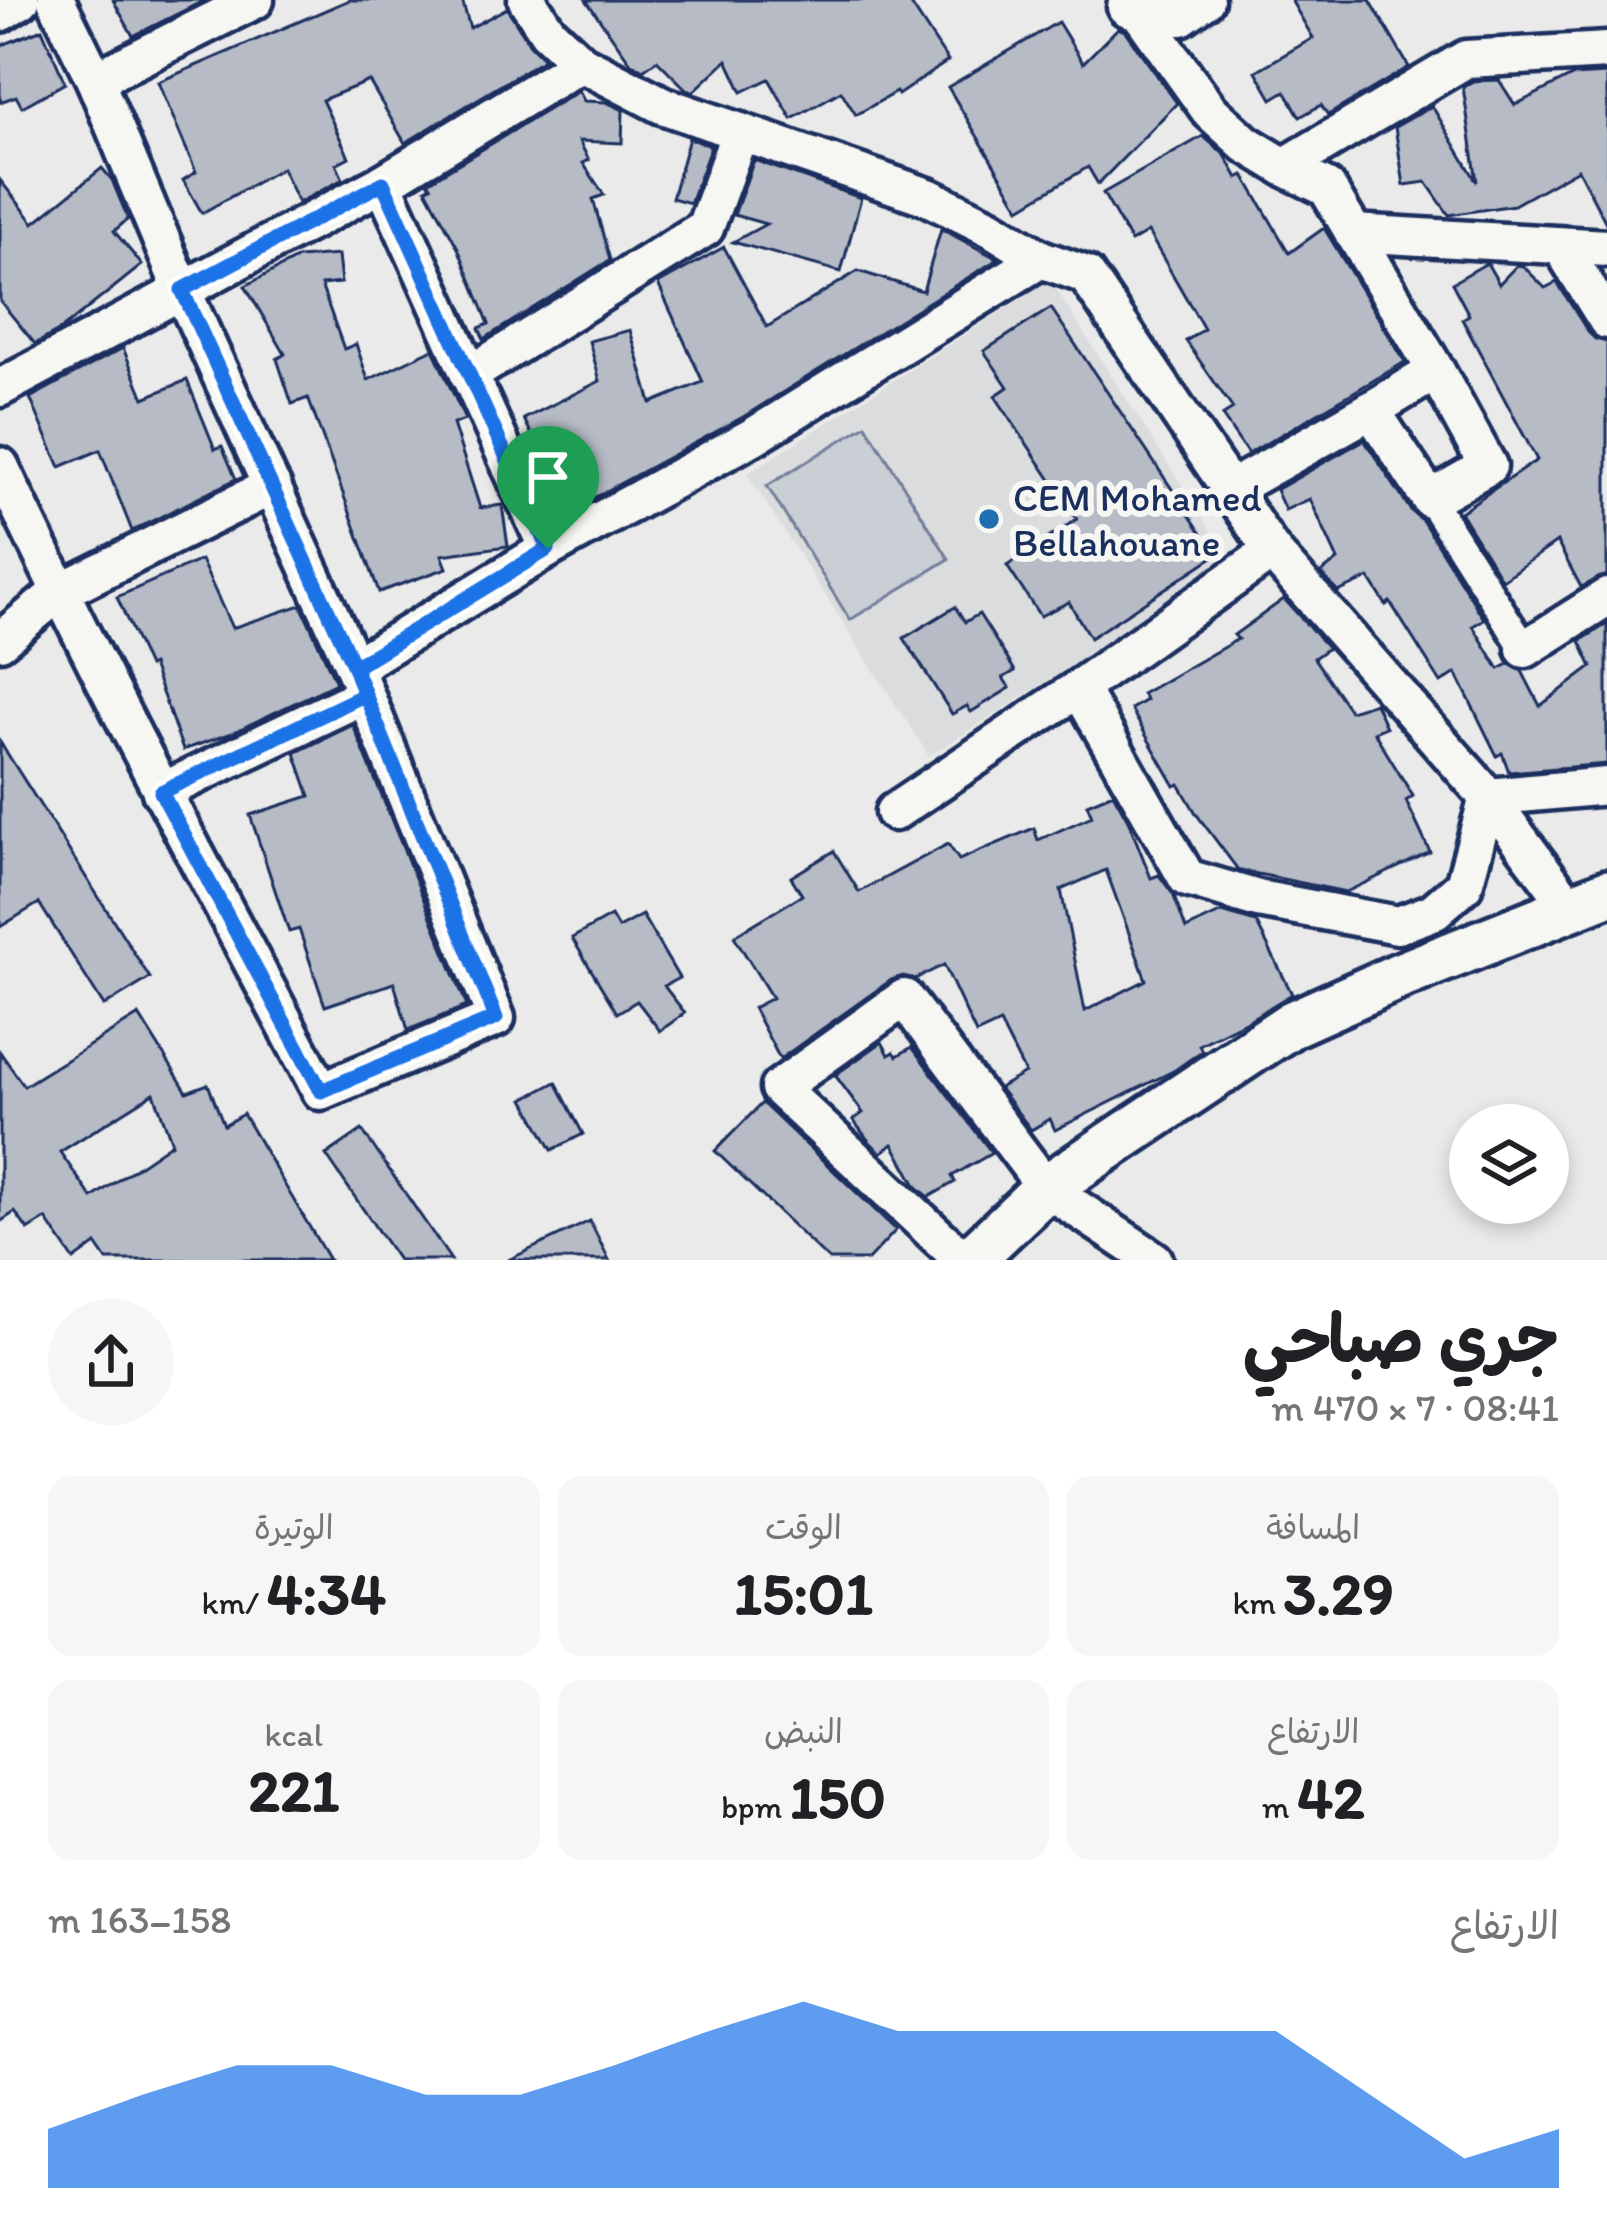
<!DOCTYPE html>
<html lang="ar">
<meta charset="utf-8">
<style>
:root{--surface:#fff;--page:#f6f6f6;--text:#202124;--muted:#757577;--accent:#1a73e8}
body{margin:0;font-family:Itim,"Playpen Sans Arabic",sans-serif;background:var(--page);color:var(--text);direction:rtl;height:100vh;display:flex;flex-direction:column;font-size:45px;white-space:nowrap}
*{box-sizing:border-box;margin:0}
p{font-size:39px;color:var(--muted)}
.icon{flex:none;width:66px;height:66px;fill:none;stroke:currentColor;stroke-width:2;stroke-linecap:round;stroke-linejoin:round}
.map{position:relative;height:1260px;overflow:hidden;direction:ltr}
.side{display:flex;flex-direction:column;background:var(--surface);flex:1}
.side>*{flex:none}
.buttons{position:absolute;left:1449px;top:1104px;display:grid;gap:24px}
.buttons a{display:grid;place-items:center;width:120px;height:120px;border-radius:50%;background:var(--surface);box-shadow:0 6px 18px #0003;font-size:60px}
.pin{position:absolute;display:grid;place-items:center;width:102px;height:102px;color:#fff;margin:-123px -51px;border-radius:50% 50% 50% 0;rotate:-45deg;box-shadow:0 0 12px #0007}
.pin .icon{rotate:45deg}
.round{display:grid;place-items:center;flex:none;width:126px;height:126px;border-radius:63px;background:var(--page)}
.head{display:flex;align-items:center;justify-content:space-between;height:204px;padding:0 48px}
h1{font-size:66px;font-weight:700;line-height:90px}
.figures{display:grid;grid-template-columns:repeat(3,1fr);gap:18px;height:204px;padding:12px 48px}
.figures div{display:grid;align-content:center;border-radius:24px;background:var(--page);text-align:center}
.figures b{font-size:60px;font-weight:700}
.figures small{font-size:33px;font-weight:400}
.figures p{font-size:33px}
.chart{height:336px;padding:24px 48px}
.chart p{display:flex;justify-content:space-between}
.chart svg{width:100%;height:216px;margin-top:12px;fill:var(--accent);opacity:.7}
.map>svg:first-child{display:block}
.built{fill:#dadcde}
.green{fill:#caced5;stroke:#727e9a;stroke-width:3}
.building{fill:#b6bbc6;stroke:#1b2f5e;stroke-width:3;fill-rule:evenodd}
.lines{fill:none;stroke-linecap:round;stroke-linejoin:round}
.pedestrian-casing{stroke:#1b2f5e;stroke-width:36}
.minor-casing{stroke:#1b2f5e;stroke-width:45}
.tertiary-casing{stroke:#1b2f5e;stroke-width:54}
.pedestrian{stroke:#f6f6f2;stroke-width:27}
.minor{stroke:#f6f6f2;stroke-width:36}
.tertiary{stroke:#f6f6f2;stroke-width:45}
.route-casing{stroke:#fff;stroke-width:24}
.route{stroke:#1a73e8;stroke-width:15}
.poi-dot{fill:#1f6fb2;stroke:#f6f6f2;stroke-width:4.5}
.labels{text-anchor:middle;dominant-baseline:central;stroke-width:12;stroke-linejoin:round;paint-order:stroke}
.poi-label{font-size:39px;fill:#1b2f5e;stroke:#f6f6f2;text-anchor:start}
</style>
<div class="map">
<svg width="1607" height="1260" viewBox="0 0 1607 1260">
<rect width="100%" height="100%" fill="#e9eae9"/>
<filter id="ink" filterUnits="userSpaceOnUse"><feTurbulence type="fractalNoise" baseFrequency=".00833" numOctaves="2"/><feDisplacementMap in="SourceGraphic" scale="24" xChannelSelector="R" yChannelSelector="G"/><feConvolveMatrix kernelMatrix="1 2 1 2 8 2 1 2 1" color-interpolation-filters="sRGB"/></filter>
<g filter="url(#ink)">
<path class="built" d="M1050 280 1232 564 929 756 747 474Z"/>
<path class="green" d="M866 425 949 559 850 620 767 486Z"/>
<g class="building">
<path d="M113 0H205L133 36Z"/>
<path d="M349 0H462L470 28 507 8 530 45 544 59 405 143 369 81 322 100 349 157 336 164 343 179 298 203 282 168 202 213 183 180 196 172 158 82Z"/>
<path d="M586 0H908L948 61 898 95 896 92 856 115 841 91 792 119 769 79 742 92 727 60 693 92 686 89 657 60 643 70 631 63Z"/>
<path d="M1291 0H1370L1409 67 1328 115 1321 105 1300 117 1285 91 1272 99 1256 71 1313 38Z"/>
<path d="M1058 22 1083 63 1118 28 1125 31 1177 103 1098 184 1088 167 1020 208 948 87Z"/>
<path d="M42 29 65 83 22 107 16 96 0 102V46Z"/>
<path d="M1607 74V225L1578 169 1514 205 1449 215 1426 182 1404 185 1395 127 1432 106 1477 182 1463 87 1473 81 1499 80 1515 105 1572 76Z"/>
<path d="M579 91 584 101 606 102 623 110 622 143 579 141 589 160 583 163 604 195 593 199 610 260 484 339 479 328 489 324 458 248 426 189 431 186 428 182Z"/>
<path d="M1203 136 1225 155 1238 178 1244 175 1289 253 1324 228 1405 362 1248 454 1222 416 1233 409 1186 341 1204 329 1148 232 1131 242 1103 193Z"/>
<path d="M689 138 711 146 690 203 672 198Z"/>
<path d="M754 160 861 198 841 272 733 242 766 224 734 215Z"/>
<path d="M102 168 112 180 128 219 114 231 142 265 62 329 35 344 0 301V180L34 223Z"/>
<path d="M941 229 998 259 743 417 586 502 578 483 560 492 524 419 600 381 589 341 630 330 651 403 703 382 658 284 724 247 767 327 858 271 923 291Z"/>
<path d="M338 255 341 283 321 285 344 349 356 344 368 380 433 349 465 420 453 424 480 508 502 505 508 546 442 555 447 568 379 592 308 398 292 404 277 359 285 354 245 286 298 258Z"/>
<path d="M1487 263 1499 284 1517 265 1523 266 1545 288 1557 282 1588 332 1595 339 1607 342V575L1581 587 1557 542 1502 580 1460 512 1537 460 1462 319 1469 315 1452 283Z"/>
<path d="M1051 308 1216 555 1090 638 1069 602 1040 616 1007 566 1077 519 995 396 1008 387 984 351Z"/>
<path d="M123 348 144 398 187 380 215 449 222 446 236 479 132 531 100 450 60 467 30 398Z"/>
<path d="M1364 440 1411 511 1422 520 1484 619 1473 626 1499 669 1509 664 1522 671 1540 706 1592 667 1580 641 1607 624V764L1509 772 1502 753 1497 756 1456 673 1441 683 1390 602 1386 605 1369 578 1338 592 1321 573 1338 560 1310 499 1285 510 1276 490Z"/>
<path d="M201 560 232 628 301 605 336 683 232 733 183 750 152 665 148 667 117 597Z"/>
<path d="M1284 599 1328 648 1314 658 1350 711 1375 703 1386 727 1374 732 1413 796 1406 801 1430 852 1346 892 1238 870 1197 815 1179 784 1175 786 1131 709 1146 700 1142 694 1238 639 1234 635Z"/>
<path d="M955 607 965 622 979 614 1015 671 1003 678 1010 688 971 712 967 706 952 714 904 638Z"/>
<path d="M353 725 467 1006 408 1030 394 983 325 1006 299 929 289 932 250 815 310 796 295 753Z"/>
<path d="M0 742 150 978 104 1006 39 903 0 927Z"/>
<path d="M1113 793 1128 820 1151 878 1159 875 1173 894 1186 929 1222 912 1256 922 1292 994 1249 1020 1199 1045 1202 1051 1175 1070 1055 1130 1050 1119 1031 1130 999 1088 1025 1073 1000 1023 976 1034 944 965 915 979 903 976 891 980 780 1059 753 1008 772 998 734 936 802 895 791 877 834 851 859 892 948 844 959 860 1034 828 1038 840 1092 816 1087 804ZM1106 870 1146 980 1085 1011 1061 890Z"/>
<path d="M642 915 679 978 664 986 685 1013 660 1031 637 1001 617 1013 572 938 611 916 618 928Z"/>
<path d="M139 1015 187 1092 208 1084 224 1125 243 1114 329 1260H107L96 1244 74 1260 46 1219 28 1230 15 1212 0 1222V1052L24 1086ZM154 1093 172 1143 92 1198 60 1152Z"/>
<path d="M882 1042 889 1055 894 1052 897 1056 912 1047 992 1153 952 1176 955 1182 929 1197 917 1187 893 1144 881 1153 868 1140 853 1120 863 1113 835 1075Z"/>
<path d="M556 1082 583 1134 552 1150 524 1099Z"/>
<path d="M762 1103 896 1230 868 1260H829L715 1151Z"/>
<path d="M362 1130 451 1260H398L326 1155Z"/>
<path d="M590 1221 609 1260H508Z"/>
</g>
<g class="lines">
<defs>
<path id="pedestrian" d="M1430 499 1525 649"/>
<g id="minor">
<path d="M527 0 548 32 581 63 662 105 928 197 991 228 1041 259 1086 275 1272 551 1488 797 1570 907"/>
<path d="M1133 0 1140 13 1210 111 1246 144 1284 167 1327 188 1436 371 1488 466 1430 499 1371 410 1436 371"/>
<path d="M1126 7 1140 13 1181 17 1205 0"/>
<path d="M0 13 21 0"/>
<path d="M95 80 255 0"/>
<path d="M1284 167 1466 59 1607 51"/>
<path d="M383 183 548 549"/>
<path d="M1353 233 1607 248"/>
<path d="M1561 246 1607 320"/>
<path d="M469 375 705 228 740 132"/>
<path d="M0 388 383 183 581 63"/>
<path d="M0 466C99 678 211 884 321 1091L496 1018 354 667 182 290 95 80 56 0"/>
<path d="M1231 489 1371 410"/>
<path d="M0 641 59 592 272 486"/>
<path d="M1525 649 1607 597"/>
<path d="M354 667 548 549 754 436 1041 259"/>
<path d="M1079 688 1187 878 1258 899 1398 925 1433 912 1464 885 1488 797 1607 786"/>
<path d="M161 792 364 695"/>
<path d="M894 812 1079 688 1272 551"/>
<path d="M963 1260 779 1088 904 998 1046 1188 1154 1260"/>
</g>
<path id="tertiary" d="M970 1260 1046 1188 1292 1024 1397 977 1607 893"/>
</defs>
<use href="#pedestrian" class="pedestrian-casing"/>
<use href="#minor" class="minor-casing"/>
<use href="#tertiary" class="tertiary-casing"/>
<use href="#pedestrian" class="pedestrian"/>
<use href="#minor" class="minor"/>
<use href="#tertiary" class="tertiary"/>
</g>
</g>
<g class="lines" filter="url(#ink)">
<defs>
<path id="route" d="M548 549 354 667 496 1018 321 1091 161 792 364 695 354 667 182 290 383 183 548 549"/>
</defs>
<use href="#route" class="route-casing"/>
<use href="#route" class="route"/>
</g>
<circle class="poi-dot" cx="989" cy="519" r="12"/>
<g class="labels">
<g class="poi-label">
<text x="1013" y="497">CEM Mohamed<tspan x="1013" dy="45">Bellahouane</tspan></text>
</g>
</g>
</svg>
<div class="buttons">
<a><svg class="icon" aria-label="layers" viewBox="0 0 24 24"><path d="M12 4l9 5-9 5-9-5zM3 14l9 5 9-5"/></svg></a>
</div>
<div class="pin" style="left:548px;top:549px;background:#1e9e55"><svg class="icon" aria-label="arrive" viewBox="0 0 24 24"><path d="M6 21V4h12l-3 4 3 4H6"/></svg></div>
</div>
<section class="side">
<div class="head"><div><h1>جري صباحي</h1><p>08:41 · 7 × 470 m</p></div><a class="round"><svg class="icon" aria-label="share" viewBox="0 0 24 24"><path d="M12 15V3M7 8l5-5 5 5M5 13v7h14v-7"/></svg></a></div>
<div class="figures">
<div><p>المسافة</p><b>3.29<small> km</small></b></div>
<div><p>الوقت</p><b>15:01</b></div>
<div><p>الوتيرة</p><b>4:34<small> /km</small></b></div>
</div>
<div class="figures">
<div><p>الارتفاع</p><b>42<small> m</small></b></div>
<div><p>النبض</p><b>150<small> bpm</small></b></div>
<div><p>kcal</p><b>221</b></div>
</div>
<div class="chart"><p><span>الارتفاع</span>158–163 m</p>
<svg viewBox="0 0 160 44" preserveAspectRatio="none"><path d="M0 44V32L10 25L20 19L30 19L40 25L50 25L60 19L70 12L80 6L90 12L100 12L110 12L120 12L130 12L140 25L150 38L160 32V44z"/></svg>
</div>
</section>
